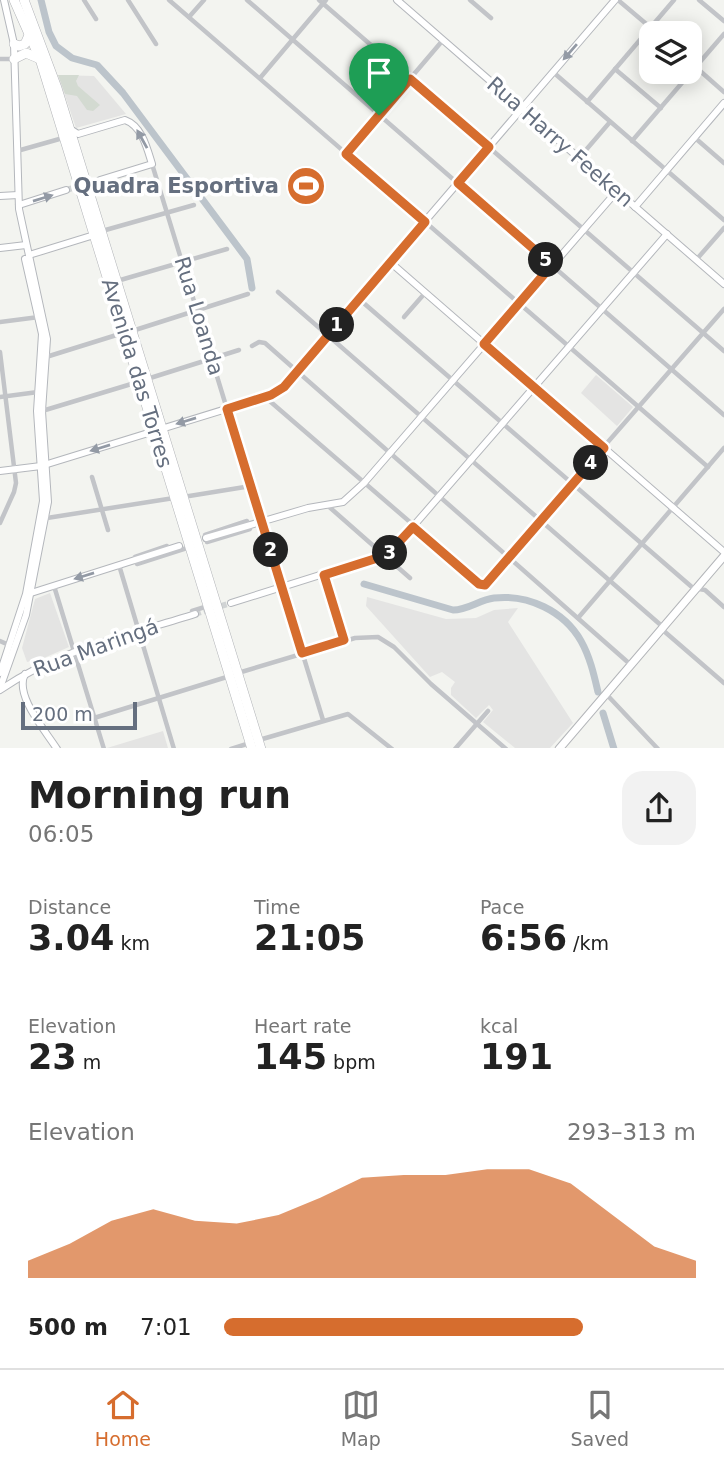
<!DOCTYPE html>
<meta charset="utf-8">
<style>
:root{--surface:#fff;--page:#f2f2f2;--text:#222;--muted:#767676;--line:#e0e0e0;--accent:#d66d2e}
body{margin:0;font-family:"DejaVu Sans",sans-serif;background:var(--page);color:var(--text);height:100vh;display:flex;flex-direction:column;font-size:26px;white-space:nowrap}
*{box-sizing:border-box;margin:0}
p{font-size:23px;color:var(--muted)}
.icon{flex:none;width:38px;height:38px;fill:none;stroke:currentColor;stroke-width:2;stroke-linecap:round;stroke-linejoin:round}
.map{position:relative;height:748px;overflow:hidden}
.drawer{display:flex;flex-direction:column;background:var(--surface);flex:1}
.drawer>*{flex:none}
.fabs{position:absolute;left:639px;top:21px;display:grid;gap:14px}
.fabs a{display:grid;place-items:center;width:63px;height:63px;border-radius:14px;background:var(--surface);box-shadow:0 4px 18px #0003;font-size:35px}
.scale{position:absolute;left:21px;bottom:18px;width:116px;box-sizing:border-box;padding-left:7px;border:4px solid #656f7f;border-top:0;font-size:19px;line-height:24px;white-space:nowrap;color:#656f7f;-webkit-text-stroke:5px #fff;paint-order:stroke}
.pin{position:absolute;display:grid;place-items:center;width:60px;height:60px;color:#fff;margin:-72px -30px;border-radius:50% 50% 50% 0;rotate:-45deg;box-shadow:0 0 7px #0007}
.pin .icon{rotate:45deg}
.km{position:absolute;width:35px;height:35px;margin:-18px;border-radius:50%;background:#222;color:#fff;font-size:19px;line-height:35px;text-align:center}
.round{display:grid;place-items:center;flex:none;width:74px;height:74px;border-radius:21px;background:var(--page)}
.summary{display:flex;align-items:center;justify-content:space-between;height:119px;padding:0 28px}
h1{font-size:38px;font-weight:800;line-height:52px}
.stats{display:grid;grid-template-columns:repeat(3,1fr);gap:10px;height:119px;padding:7px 28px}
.stats div{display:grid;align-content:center}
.stats b{font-size:35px;font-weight:800}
.stats small{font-size:19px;font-weight:400}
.stats p{font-size:19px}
.chart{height:196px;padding:14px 28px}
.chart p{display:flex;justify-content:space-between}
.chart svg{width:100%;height:126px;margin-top:7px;fill:var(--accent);opacity:.7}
ul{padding:0 28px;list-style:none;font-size:23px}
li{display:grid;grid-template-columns:112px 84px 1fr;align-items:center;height:52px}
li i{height:18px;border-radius:9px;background:var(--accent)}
.tabs{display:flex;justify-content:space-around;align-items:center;height:98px;border-top:2px solid var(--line);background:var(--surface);font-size:19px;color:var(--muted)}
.tabs a{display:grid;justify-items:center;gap:4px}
.tabs .active{color:var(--accent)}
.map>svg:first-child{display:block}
.built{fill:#e4e4e3}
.green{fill:#d3dad1}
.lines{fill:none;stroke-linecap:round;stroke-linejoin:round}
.river{stroke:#bcc4cb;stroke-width:7}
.secondary-tunnel{stroke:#d0d3d4;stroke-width:6;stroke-dasharray:6 3;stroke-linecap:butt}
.secondary-casing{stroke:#b4b7bc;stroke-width:8}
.primary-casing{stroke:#b3b5b9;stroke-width:9}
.highway-casing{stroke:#b2b4b8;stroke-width:10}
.street{stroke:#c2c4c8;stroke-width:4.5}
.secondary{stroke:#fff;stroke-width:6}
.primary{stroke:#fff;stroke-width:7}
.highway{stroke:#fff;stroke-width:9}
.oneway{fill:#939aa5}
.route-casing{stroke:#fff;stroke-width:14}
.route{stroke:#d66d2e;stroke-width:9}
.labels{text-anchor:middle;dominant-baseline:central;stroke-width:7;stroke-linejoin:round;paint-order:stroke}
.street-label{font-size:21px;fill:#656f7f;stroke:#fff}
.poi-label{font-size:21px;font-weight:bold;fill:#656f7f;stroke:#fff;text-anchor:end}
</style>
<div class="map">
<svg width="724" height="749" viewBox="0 0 724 749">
<rect width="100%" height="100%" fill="#f3f4f0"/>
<g class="built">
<path d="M58 75 94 76 126 114 76 128Z"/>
<path d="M596 375 633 407 617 426 581 393Z"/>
<path d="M50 593 69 647 44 658 27 662 22 648 35 599Z"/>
<path d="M367 597 446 619 476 618 494 610 518 608 508 622 573 723 550 748H515L483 722 493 710 489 705 476 718 451 695V688L455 682 442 672 430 677 366 606Z"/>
<path d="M163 731 168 748H107Z"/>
</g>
<path class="green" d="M58 75H79L76 81 78 86 100 105 93 111 87 110 77 96 65 94Z"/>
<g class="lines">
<g class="river">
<path d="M41 0 49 32 56 46 72 58 97 65 123 93 247 259 252 288"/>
<path d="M364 584 453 610C468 610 479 600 494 598 528 594 564 611 581 641 590 657 594 675 598 692"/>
<path d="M603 713 614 749"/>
</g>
<g class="secondary-tunnel">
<path d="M66 190 100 180"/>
<path d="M195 614 231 603"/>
</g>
<defs>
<g id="secondary">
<path d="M397 0 724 284"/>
<path d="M70 129 78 134 125 120C142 126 147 148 152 164L100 180"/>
<path d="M0 196 18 195"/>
<path d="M19 205 66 190"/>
<path d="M635 207 724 103"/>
<path d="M0 248 26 245"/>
<path d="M29 255 94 235"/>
<path d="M390 262 724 552"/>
<path d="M227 409 262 521"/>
<path d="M0 471 41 466 265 397 280 390 615 0"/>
<path d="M206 538 308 508 343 502 364 483 617 191"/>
<path d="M31 593 179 546"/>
<path d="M231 603 390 553 667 234"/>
<path d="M0 673 26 594 43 501 37 411 42 334 25 259"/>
<path d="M25 674C14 695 45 730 57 749"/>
<path d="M0 688 26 615 48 502 42 411 47 339 19 209 14 44 4 0"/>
<path d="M0 690C58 650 129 635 195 614"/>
</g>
<path id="primary" d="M559 749 724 556"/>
<g id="highway">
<path d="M14 0 40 59 252 749"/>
<path d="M24 0 57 88 261 749"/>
<path d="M14 44 19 46 25 44 29 35"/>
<path d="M14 59 26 53 40 59"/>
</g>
</defs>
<use href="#secondary" class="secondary-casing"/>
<use href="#primary" class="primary-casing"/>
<use href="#highway" class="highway-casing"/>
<g class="street">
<path d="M84 0 96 19"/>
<path d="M128 0 156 44"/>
<path d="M169 0 708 467"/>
<path d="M247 0 724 415"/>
<path d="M319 0 724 351"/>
<path d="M470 0 491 18"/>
<path d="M618 0 657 33"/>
<path d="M699 0 724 21"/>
<path d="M189 17 204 0"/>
<path d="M0 59H10"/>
<path d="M690 62 724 92"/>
<path d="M615 69 661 108"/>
<path d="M553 72 724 220"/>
<path d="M260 78 326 0"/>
<path d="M587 102 674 0"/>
<path d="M694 137 724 163"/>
<path d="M632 141 724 34"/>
<path d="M17 151 63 138"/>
<path d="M346 154 443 40"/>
<path d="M579 158 610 122"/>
<path d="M152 164 227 409"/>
<path d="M102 231 194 205"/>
<path d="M696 260 724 228"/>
<path d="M117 281 227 249"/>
<path d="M278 292 663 627 665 632 724 683"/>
<path d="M359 299 693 588 705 590 724 607"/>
<path d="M404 317 425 293"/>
<path d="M0 322 39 317"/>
<path d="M132 331 248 294"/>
<path d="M252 346 259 342 265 343 631 665"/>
<path d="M0 352 16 483 14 492 0 523"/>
<path d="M46 357 123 333"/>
<path d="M147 379 239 350"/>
<path d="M0 397 38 392"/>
<path d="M265 397 483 585 724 309"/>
<path d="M42 411 138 382"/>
<path d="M92 477 108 530"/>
<path d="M183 497 251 486"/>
<path d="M327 505 410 578"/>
<path d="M47 518 174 498"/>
<path d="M262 522 323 720"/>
<path d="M205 535 247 521 250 529 207 542"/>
<path d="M136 560 137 564 190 547"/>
<path d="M136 560 135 557 167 546"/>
<path d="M119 565 174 749"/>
<path d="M324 574 344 641"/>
<path d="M54 586 104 749"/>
<path d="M192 611 208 606"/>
<path d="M578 618 724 448"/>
<path d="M0 641 9 645"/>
<path d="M238 673 355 638 378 637 394 647 431 684 506 749"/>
<path d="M609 697 658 749"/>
<path d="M94 718 230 676"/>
<path d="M259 740 348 714 392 749"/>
<path d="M231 749 250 743"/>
<path d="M455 749 488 711"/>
</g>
<use href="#secondary" class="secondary"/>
<use href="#primary" class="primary"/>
<use href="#highway" class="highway"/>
</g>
<defs><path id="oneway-solid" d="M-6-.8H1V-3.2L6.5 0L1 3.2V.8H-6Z" transform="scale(1.75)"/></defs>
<g class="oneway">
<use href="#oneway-solid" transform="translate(570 52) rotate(131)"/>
<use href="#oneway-solid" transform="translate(142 139) rotate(-119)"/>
<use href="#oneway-solid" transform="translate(43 198) rotate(-17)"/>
<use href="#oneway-solid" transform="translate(186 421) rotate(163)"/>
<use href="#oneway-solid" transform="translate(100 448) rotate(163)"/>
<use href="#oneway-solid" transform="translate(84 576) rotate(163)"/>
</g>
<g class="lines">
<defs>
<path id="route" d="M410 79 489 147 458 183 552 265 484 344 604 448 485 585 479 584 413 527 387 555 324 575 344 640 302 653 227 409 271 395 284 387 425 222 346 154Z"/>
</defs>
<use href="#route" class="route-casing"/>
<use href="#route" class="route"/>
</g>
<defs>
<symbol id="stadium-disc" viewBox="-11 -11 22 22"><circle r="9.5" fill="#d66d2e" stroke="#fff"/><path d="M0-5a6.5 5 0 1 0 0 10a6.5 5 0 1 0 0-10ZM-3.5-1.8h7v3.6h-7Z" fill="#fff"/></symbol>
</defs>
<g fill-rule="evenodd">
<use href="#stadium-disc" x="284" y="164" width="44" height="44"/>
</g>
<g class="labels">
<g class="street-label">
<text transform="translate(560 142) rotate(41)">Rua Harry Feeken</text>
<text transform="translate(199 316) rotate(73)">Rua Loanda</text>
<text transform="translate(137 373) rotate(73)">Avenida das Torres</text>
<text transform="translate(96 648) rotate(-20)">Rua Maringá</text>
</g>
<g class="poi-label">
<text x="279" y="186">Quadra Esportiva</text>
</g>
</g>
</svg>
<div class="fabs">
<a><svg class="icon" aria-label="layers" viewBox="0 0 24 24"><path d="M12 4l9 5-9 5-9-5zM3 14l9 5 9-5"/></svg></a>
</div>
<div class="scale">200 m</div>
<div class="pin" style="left:379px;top:115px;background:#1e9e55"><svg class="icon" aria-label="arrive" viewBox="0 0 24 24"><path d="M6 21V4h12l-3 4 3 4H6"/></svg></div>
<b class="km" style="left:337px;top:325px">1</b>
<b class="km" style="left:271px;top:550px">2</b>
<b class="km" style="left:390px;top:553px">3</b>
<b class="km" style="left:591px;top:463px">4</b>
<b class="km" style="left:546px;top:260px">5</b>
</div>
<section class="drawer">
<div class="summary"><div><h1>Morning run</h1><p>06:05</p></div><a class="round"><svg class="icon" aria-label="share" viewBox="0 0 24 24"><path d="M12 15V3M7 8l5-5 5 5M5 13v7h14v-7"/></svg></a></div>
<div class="stats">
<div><p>Distance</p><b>3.04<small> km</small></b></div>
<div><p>Time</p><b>21:05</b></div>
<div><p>Pace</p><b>6:56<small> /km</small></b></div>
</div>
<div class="stats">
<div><p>Elevation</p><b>23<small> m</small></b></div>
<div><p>Heart rate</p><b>145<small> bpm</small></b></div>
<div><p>kcal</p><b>191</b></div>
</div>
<div class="chart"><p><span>Elevation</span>293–313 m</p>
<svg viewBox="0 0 160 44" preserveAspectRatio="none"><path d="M0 44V38L10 32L20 24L30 20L40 24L50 25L60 22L70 16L80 9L90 8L100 8L110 6L120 6L130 11L140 22L150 33L160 38V44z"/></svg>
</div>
<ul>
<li><b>500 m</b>7:01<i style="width:76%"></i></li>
</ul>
</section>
<nav class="tabs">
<a class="active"><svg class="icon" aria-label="home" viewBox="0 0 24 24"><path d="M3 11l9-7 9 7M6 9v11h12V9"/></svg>Home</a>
<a><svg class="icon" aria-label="map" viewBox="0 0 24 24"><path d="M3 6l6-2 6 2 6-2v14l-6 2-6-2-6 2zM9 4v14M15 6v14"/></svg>Map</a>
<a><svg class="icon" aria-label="saved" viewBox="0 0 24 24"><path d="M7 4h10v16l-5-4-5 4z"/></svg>Saved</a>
</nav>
